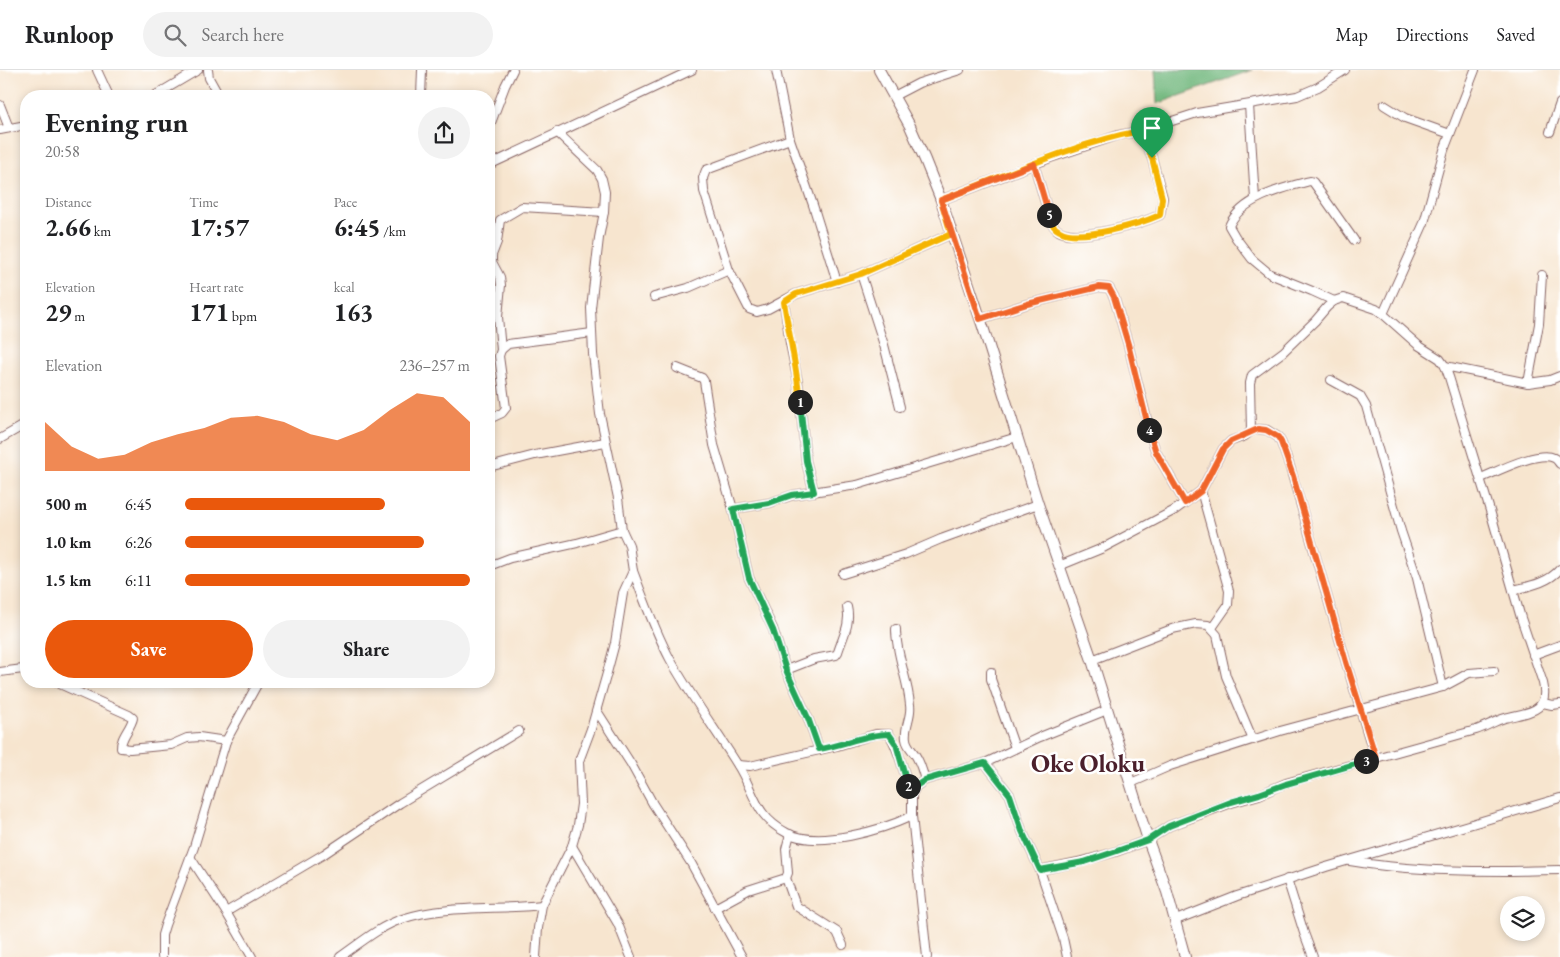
<!DOCTYPE html>
<meta charset="utf-8">
<style>
:root{--surface:#fff;--page:#f2f2f2;--text:#202124;--muted:#757577;--line:#e0e0e0;--accent:#ea580c}
body{margin:0;font-family:"EB Garamond",serif;background:var(--page);color:var(--text);height:100vh;display:flex;flex-direction:column;font-size:19px;white-space:nowrap}
*{box-sizing:border-box;margin:0}
p{font-size:16px;color:var(--muted)}
.icon{flex:none;width:28px;height:28px;fill:none;stroke:currentColor;stroke-width:2;stroke-linecap:round;stroke-linejoin:round}
.map{position:relative;flex:1;overflow:hidden}
.sheet{position:absolute;left:20px;top:20px;width:475px;height:598px;display:flex;flex-direction:column;background:var(--surface);border-radius:20px;box-shadow:0 2px 8px #0003}
.sheet>*{flex:none}
.controls{position:absolute;left:1500px;top:826px;display:grid;gap:10px}
.controls a{display:grid;place-items:center;width:45px;height:45px;border-radius:50%;background:var(--surface);box-shadow:0 2px 8px #0003;font-size:25px}
.pin{position:absolute;display:grid;place-items:center;width:42px;height:42px;color:#fff;margin:-51px -21px;border-radius:50% 50% 50% 0;rotate:-45deg;box-shadow:0 0 5px #0007}
.pin .icon{rotate:45deg}
.km{position:absolute;width:25px;height:25px;margin:-12px;border-radius:50%;background:#222;color:#fff;font-size:14px;line-height:25px;text-align:center}
.round{display:grid;place-items:center;flex:none;width:52px;height:52px;border-radius:26px;background:var(--page)}
.overview{display:flex;align-items:center;justify-content:space-between;height:85px;padding:0 25px}
h1{font-size:28px;font-weight:700;line-height:38px}
.figures{display:grid;grid-template-columns:repeat(3,1fr);gap:8px;height:85px;padding:5px 25px}
.figures div{display:grid;align-content:center}
.figures b{font-size:25px;font-weight:700}
.figures small{font-size:14px;font-weight:400}
.figures p{font-size:14px}
.chart{height:140px;padding:10px 25px}
.chart p{display:flex;justify-content:space-between}
.chart svg{width:100%;height:90px;margin-top:5px;fill:var(--accent);opacity:.7}
.cta{display:flex;gap:10px;margin-top:auto;padding:10px 25px}
.cta a{flex:1;height:58px;border-radius:30px;background:var(--accent);color:#fff;font-size:20px;font-weight:700;line-height:58px;text-align:center}
.cta a+a{background:var(--page);color:var(--text)}
ul{padding:0 25px;list-style:none;font-size:16px}
li{display:grid;grid-template-columns:80px 60px 1fr;align-items:center;height:38px}
li i{height:12px;border-radius:6px;background:var(--accent)}
header{display:flex;align-items:center;gap:30px;box-sizing:border-box;height:70px;padding:0 25px;background:var(--surface);border-bottom:1px solid var(--line)}
header strong{font-size:24px}
nav{display:flex;gap:28px;margin-inline-start:auto;font-size:18px}
.search{width:350px;height:45px;background:var(--page);display:flex;align-items:center;gap:12px;box-sizing:border-box;padding:0 18px;border-radius:28px;color:var(--muted);font-size:19px}
.map>svg:first-child{display:block}
.forest{fill:#72b87e;stroke:#5e6c54}
.lines{fill:none;stroke-linecap:round;stroke-linejoin:round}
.minor-casing{stroke:#876464;stroke-width:10}
.tertiary-casing{stroke:#876464;stroke-width:12}
.minor{stroke:#fff;stroke-width:8}
.tertiary{stroke:#fff;stroke-width:10}
.split-1-casing{stroke:#fff;stroke-width:10}
.split-2-casing{stroke:#fff;stroke-width:10}
.split-3-casing{stroke:#fff;stroke-width:10}
.split-4-casing{stroke:#fff;stroke-width:10}
.split-5-casing{stroke:#fff;stroke-width:10}
.split-6-casing{stroke:#fff;stroke-width:10}
.split-1{stroke:#f5b400;stroke-width:6}
.split-2{stroke:#22a559;stroke-width:6}
.split-3{stroke:#22a559;stroke-width:6}
.split-4{stroke:#f0652b;stroke-width:6}
.split-5{stroke:#f0652b;stroke-width:6}
.split-6{stroke:#f5b400;stroke-width:6}
.labels{text-anchor:middle;dominant-baseline:central;stroke-width:5;stroke-linejoin:round;paint-order:stroke}
.quarter-label{font-size:25px;font-weight:bold;fill:#4a1f2b;stroke:#fff}
</style>
<header>
<strong>Runloop</strong>
<div class="search"><svg class="icon" aria-label="search" viewBox="0 0 24 24"><circle cx="10" cy="10" r="6"/><path d="M15 15l6 6"/></svg>Search here</div>
<nav><a>Map</a><a>Directions</a><a>Saved</a></nav>
</header>
<div class="map">
<svg width="1560" height="887" viewBox="0 0 1560 887">
<rect width="100%" height="100%" fill="#fff"/>
<filter id="ink" filterUnits="userSpaceOnUse"><feTurbulence type="fractalNoise" baseFrequency=".02" numOctaves="2"/><feDisplacementMap in="SourceGraphic" scale="10" xChannelSelector="R" yChannelSelector="G"/><feConvolveMatrix kernelMatrix="1 2 1 2 8 2 1 2 1" color-interpolation-filters="sRGB"/></filter>
<filter id="wash" filterUnits="userSpaceOnUse"><feTurbulence type="fractalNoise" baseFrequency=".0096" numOctaves="4" result="noise"/><feDisplacementMap in="SourceGraphic" scale="20" xChannelSelector="R" yChannelSelector="G"/><feGaussianBlur stdDeviation="1.12" result="paint"/><feColorMatrix in="noise" values="0 0 0 0 0 0 0 0 0 0 0 0 0 0 0 0 0 1.4 0 .05"/><feComposite in="paint" operator="in"/></filter>
<g filter="url(#wash)">
<rect width="100%" height="100%" fill="#f7e5cf"/>
<path class="forest" d="M1155 0H1252L1157 34Z"/>
</g>
<g filter="url(#ink)">
<g class="lines">
<defs>
<g id="minor">
<path d="M97 0 109 26"/>
<path d="M208 0 209 8 219 26"/>
<path d="M776 0 790 69 813 135 837 212"/>
<path d="M154 26 198 0"/>
<path d="M421 26 422 0"/>
<path d="M894 26 919 13 960 0"/>
<path d="M0 35 9 58"/>
<path d="M1249 35 1255 129"/>
<path d="M1384 35 1405 48 1450 64"/>
<path d="M489 58 505 16 513 0"/>
<path d="M0 60 26 55"/>
<path d="M1550 62 1560 33"/>
<path d="M790 69 706 100 703 108 704 121 729 200 749 239 757 242 768 239 796 224 861 204 951 164"/>
<path d="M1034 94 1050 149C1052 154 1054 158 1059 161 1079 172 1140 154 1160 145L1163 128 1152 88 1141 61"/>
<path d="M489 95 692 0"/>
<path d="M941 130 1050 88 1119 65 1141 61 1197 43 1297 26 1318 17 1345 0"/>
<path d="M861 204 884 275 900 337"/>
<path d="M654 227 688 218 729 200"/>
<path d="M1334 231 1312 221 1270 204 1252 189 1236 168 1229 156C1241 128 1283 118 1310 111L1313 112 1354 170"/>
<path d="M784 232 790 273 798 312 806 391 814 422"/>
<path d="M1383 244 1424 153 1444 80 1475 0"/>
<path d="M980 249 1027 234 1099 217 1109 218 1114 227 1128 274 1152 370 1156 382 1185 433"/>
<path d="M501 280 498 247 501 215 500 207 492 192V185L497 172 500 150 522 137 604 142"/>
<path d="M1445 296 1528 313 1550 310 1560 306"/>
<path d="M677 298 702 308 704 311 714 375 733 439 749 508 773 559 786 600 808 648 819 679"/>
<path d="M1331 310 1360 326 1366 336 1401 461 1417 508 1443 617"/>
<path d="M1528 313 1539 254 1542 205"/>
<path d="M489 349 502 343 506 338 499 286 501 280 508 274 592 263"/>
<path d="M0 369 26 354"/>
<path d="M489 397 535 385 605 372"/>
<path d="M1481 408C1496 402 1538 380 1554 388 1557 389 1558 392 1560 394"/>
<path d="M1201 421 1229 521 1228 535 1212 558"/>
<path d="M733 439 769 433 793 425 857 415 1017 367"/>
<path d="M489 496 510 488 577 473 622 460"/>
<path d="M1059 496 1103 478 1175 440 1201 421 1223 379 1231 371 1245 366 1251 361 1258 359 1267 360 1278 367 1281 372 1290 397 1346 592 1375 688"/>
<path d="M633 501C644 530 655 561 670 589 690 625 715 659 737 694 755 722 754 746 787 763 819 779 882 760 912 746"/>
<path d="M843 504 906 484 941 469 1038 434"/>
<path d="M1513 520C1530 516 1548 513 1560 499"/>
<path d="M896 559C896 585 908 609 910 635 912 646 904 657 906 669 907 677 914 681 917 688 921 695 923 703 925 710"/>
<path d="M1533 585 1560 575"/>
<path d="M1092 590 1172 559 1196 554 1208 555 1217 565 1226 606 1253 670"/>
<path d="M786 600 814 589 836 585 838 582C843 566 851 554 847 537"/>
<path d="M0 602 23 599 26 600"/>
<path d="M991 602V609L1015 678"/>
<path d="M53 611 129 645 133 648C131 658 120 668 121 678L130 679 171 675 187 668 199 667 226 671"/>
<path d="M1543 633 1552 635 1560 634"/>
<path d="M597 641 631 694 653 734 691 793 742 887"/>
<path d="M985 693 1010 725 1022 761 1040 800"/>
<path d="M738 695 750 696 837 676 876 664H889C901 682 903 705 912 724"/>
<path d="M1131 713 1170 696 1280 661 1443 617 1469 603 1494 601"/>
<path d="M572 776 618 854 631 887"/>
<path d="M190 787 226 842 252 887"/>
<path d="M1350 791C1401 800 1454 801 1506 801 1524 801 1542 800 1560 800"/>
<path d="M786 808 796 836 837 862 843 875"/>
<path d="M1287 809 1304 863 1313 887"/>
<path d="M715 838 748 820 786 808 788 803 786 779 790 764"/>
<path d="M226 842 324 784 400 733 519 661"/>
<path d="M1176 850 1237 826 1326 797 1560 728"/>
<path d="M162 887V865L165 855 194 777 226 671 259 611"/>
<path d="M340 887C359 874 380 856 402 849 442 835 499 840 542 835"/>
<path d="M536 887 538 858 542 835 572 776 578 755 581 734 579 691 591 659 607 603 615 573 623 523 633 501 629 475 622 460 618 428 600 344 593 284 591 238 599 168 604 142 605 122 602 109 597 100 557 62"/>
<path d="M927 887 912 746V724L916 716 925 710 985 693 1040 667 1107 640"/>
<path d="M1067 887 1063 868 1040 800 1083 791 1115 782 1148 770 1169 756 1231 733 1259 725 1286 713 1476 660C1485 657 1495 651 1505 648 1527 642 1550 643 1543 613L1521 548 1491 444 1449 307 1445 296 1440 289 1418 275 1383 244 1376 239 1343 228 1334 231 1327 237 1315 251 1283 282 1252 305 1250 313 1251 361"/>
</g>
<path id="tertiary" d="M879 0 910 56 925 90 941 130 983 257 1038 434 1092 590 1148 770 1167 822 1185 887"/>
</defs>
<use href="#minor" class="minor-casing"/>
<use href="#tertiary" class="tertiary-casing"/>
<use href="#minor" class="minor"/>
<use href="#tertiary" class="tertiary"/>
</g>
</g>
<g class="lines" filter="url(#ink)">
<defs>
<path id="split-1" d="M800 332C797 298 789 265 784 232L796 224 861 204 951 164 941 130C1004 106 1075 73 1140 61L1152 88"/>
<path id="split-2" d="M800 332 806 391 814 422 792 425 769 433 733 439 749 508 773 560 786 600 808 648 819 679C843 675 866 664 889 664L896 674 908 716"/>
<path id="split-3" d="M908 716 912 724 916 716 925 710 985 693 1010 725 1022 761 1040 800 1084 792 1114 782 1148 770 1169 756 1231 732 1259 724 1286 714 1366 691"/>
<path id="split-4" d="M1149 360 1156 382 1185 433 1201 421 1223 379 1231 371 1258 359 1266 360 1278 367 1281 372 1293 406 1346 592 1376 688 1366 691"/>
<path id="split-5" d="M1049 145 1034 94 941 130 980 249 1027 234 1099 217 1109 218 1114 227 1128 274 1149 360"/>
<path id="split-6" d="M1049 145C1051 152 1053 158 1060 161 1079 172 1140 154 1160 145L1162 128 1152 88"/>
</defs>
<use href="#split-1" class="split-1-casing"/>
<use href="#split-2" class="split-2-casing"/>
<use href="#split-3" class="split-3-casing"/>
<use href="#split-4" class="split-4-casing"/>
<use href="#split-5" class="split-5-casing"/>
<use href="#split-6" class="split-6-casing"/>
<use href="#split-1" class="split-1"/>
<use href="#split-2" class="split-2"/>
<use href="#split-3" class="split-3"/>
<use href="#split-4" class="split-4"/>
<use href="#split-5" class="split-5"/>
<use href="#split-6" class="split-6"/>
</g>
<g class="labels">
<g class="quarter-label">
<text x="1088" y="693">Oke Oloku</text>
</g>
</g>
</svg>
<div class="controls">
<a><svg class="icon" aria-label="layers" viewBox="0 0 24 24"><path d="M12 4l9 5-9 5-9-5zM3 14l9 5 9-5"/></svg></a>
</div>
<div class="pin" style="left:1152px;top:88px;background:#1e9e55"><svg class="icon" aria-label="arrive" viewBox="0 0 24 24"><path d="M6 21V4h12l-3 4 3 4H6"/></svg></div>
<b class="km" style="left:800px;top:332px">1</b>
<b class="km" style="left:908px;top:716px">2</b>
<b class="km" style="left:1366px;top:691px">3</b>
<b class="km" style="left:1149px;top:360px">4</b>
<b class="km" style="left:1049px;top:145px">5</b>
<section class="sheet">
<div class="overview"><div><h1>Evening run</h1><p>20:58</p></div><a class="round"><svg class="icon" aria-label="share" viewBox="0 0 24 24"><path d="M12 15V3M7 8l5-5 5 5M5 13v7h14v-7"/></svg></a></div>
<div class="figures">
<div><p>Distance</p><b>2.66<small> km</small></b></div>
<div><p>Time</p><b>17:57</b></div>
<div><p>Pace</p><b>6:45<small> /km</small></b></div>
</div>
<div class="figures">
<div><p>Elevation</p><b>29<small> m</small></b></div>
<div><p>Heart rate</p><b>171<small> bpm</small></b></div>
<div><p>kcal</p><b>163</b></div>
</div>
<div class="chart"><p><span>Elevation</span>236–257 m</p>
<svg viewBox="0 0 160 44" preserveAspectRatio="none"><path d="M0 44V20L10 32L20 38L30 36L40 30L50 26L60 23L70 18L80 17L90 20L100 26L110 29L120 24L130 14L140 6L150 8L160 20V44z"/></svg>
</div>
<ul>
<li><b>500 m</b>6:45<i style="width:70%"></i></li>
<li><b>1.0 km</b>6:26<i style="width:84%"></i></li>
<li><b>1.5 km</b>6:11<i style="width:100%"></i></li>
</ul>
<div class="cta"><a>Save</a><a>Share</a></div>
</section>
</div>
